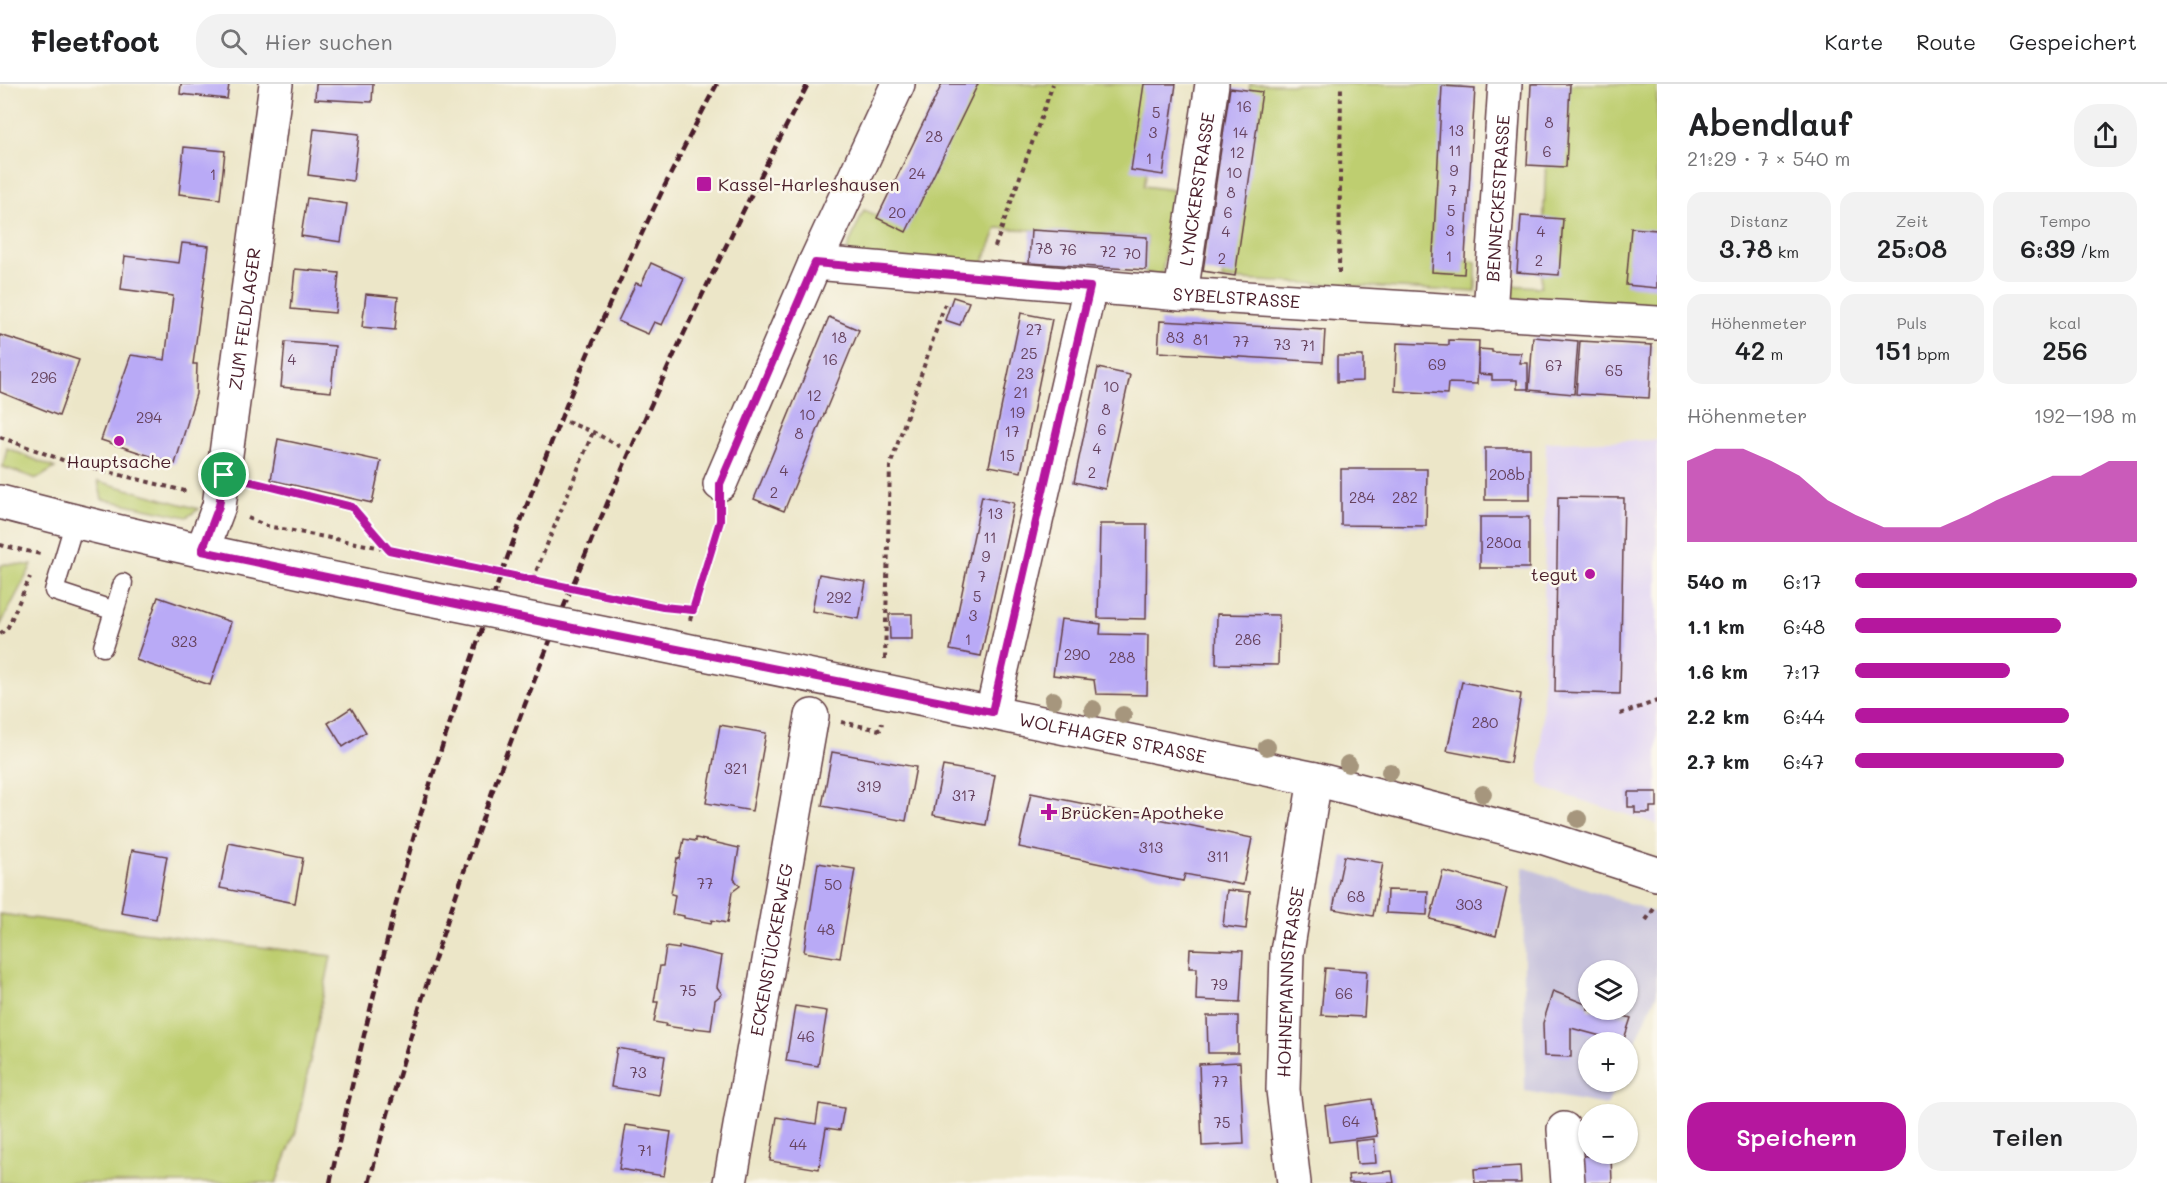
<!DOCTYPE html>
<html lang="de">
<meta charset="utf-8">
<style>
:root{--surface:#fff;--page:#f2f2f2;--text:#202124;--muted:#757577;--line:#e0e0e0;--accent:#b5179e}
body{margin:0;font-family:Mali,sans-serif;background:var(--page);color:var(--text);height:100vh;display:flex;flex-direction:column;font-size:22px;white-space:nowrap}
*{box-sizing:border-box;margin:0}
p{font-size:20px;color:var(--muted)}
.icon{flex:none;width:33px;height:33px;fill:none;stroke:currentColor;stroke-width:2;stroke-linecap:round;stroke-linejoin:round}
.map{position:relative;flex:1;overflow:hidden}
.sheet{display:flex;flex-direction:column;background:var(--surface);width:510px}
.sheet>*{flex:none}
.controls{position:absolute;left:1578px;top:876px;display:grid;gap:12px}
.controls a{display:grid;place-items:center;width:60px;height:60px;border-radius:50%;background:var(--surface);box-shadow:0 2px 4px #0004;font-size:30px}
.pin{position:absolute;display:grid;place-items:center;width:51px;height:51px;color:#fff;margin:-26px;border:3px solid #fff;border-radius:50%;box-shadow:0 2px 6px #0007}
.round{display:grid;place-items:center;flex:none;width:63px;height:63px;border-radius:24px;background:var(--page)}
.headline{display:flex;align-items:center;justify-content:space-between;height:102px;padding:0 30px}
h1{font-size:33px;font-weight:600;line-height:45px}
.metrics{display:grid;grid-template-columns:repeat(3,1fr);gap:9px;height:102px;padding:6px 30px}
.metrics div{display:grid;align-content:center;border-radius:15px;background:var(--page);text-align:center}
.metrics b{font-size:26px;font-weight:600}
.metrics small{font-size:16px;font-weight:400}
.metrics p{font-size:16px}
.chart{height:168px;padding:12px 30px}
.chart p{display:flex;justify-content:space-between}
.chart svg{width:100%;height:108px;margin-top:6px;fill:var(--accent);opacity:.7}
.cta{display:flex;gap:12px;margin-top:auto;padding:12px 30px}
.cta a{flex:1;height:69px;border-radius:24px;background:var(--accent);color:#fff;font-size:24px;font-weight:600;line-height:69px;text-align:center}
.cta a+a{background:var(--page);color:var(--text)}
ul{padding:0 30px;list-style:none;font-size:20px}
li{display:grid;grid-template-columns:96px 72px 1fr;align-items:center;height:45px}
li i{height:15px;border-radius:8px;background:var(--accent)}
header{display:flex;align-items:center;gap:36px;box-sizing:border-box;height:84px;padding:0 30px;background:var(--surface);border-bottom:2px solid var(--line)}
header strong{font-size:28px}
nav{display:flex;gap:33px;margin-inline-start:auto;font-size:21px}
.search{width:420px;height:54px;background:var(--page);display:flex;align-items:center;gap:15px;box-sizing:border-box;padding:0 21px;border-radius:24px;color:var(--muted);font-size:22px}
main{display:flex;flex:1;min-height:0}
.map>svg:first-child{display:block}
.built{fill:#e1d4f4}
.industrial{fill:#c5c0db;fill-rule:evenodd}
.green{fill:#bece70;stroke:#84764e;stroke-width:1.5}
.building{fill:#b9aaf6}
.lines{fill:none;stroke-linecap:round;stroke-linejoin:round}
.lane-casing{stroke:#623d43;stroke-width:21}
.street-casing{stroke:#623d43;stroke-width:36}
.primary-casing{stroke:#623d43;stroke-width:36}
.path{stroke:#623d43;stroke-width:4;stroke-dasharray:4.5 4.5;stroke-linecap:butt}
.lane{stroke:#fff;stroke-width:18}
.street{stroke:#fff;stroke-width:33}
.primary{stroke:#fff;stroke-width:33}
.rail{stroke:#4a1f2b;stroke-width:4.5;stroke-dasharray:9 4.5;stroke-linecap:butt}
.primary-bridge-casing{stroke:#623d43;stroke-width:36;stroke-linecap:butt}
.path-bridge{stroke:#623d43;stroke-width:4;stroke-dasharray:4.5 4.5;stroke-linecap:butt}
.primary-bridge{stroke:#fff;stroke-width:33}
.tree{fill:#a6967d}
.route-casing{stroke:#fff;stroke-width:12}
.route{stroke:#b5179e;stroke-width:8}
.poi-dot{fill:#b5179e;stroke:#fbf7ec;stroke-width:2}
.labels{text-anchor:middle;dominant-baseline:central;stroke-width:5;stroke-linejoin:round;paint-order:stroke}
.number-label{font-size:15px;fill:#66425e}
.poi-label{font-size:18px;fill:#4a1f2b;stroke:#fbf7ec;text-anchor:start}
.street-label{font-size:18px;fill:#4a1f2b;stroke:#fbf7ec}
</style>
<header>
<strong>Fleetfoot</strong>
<div class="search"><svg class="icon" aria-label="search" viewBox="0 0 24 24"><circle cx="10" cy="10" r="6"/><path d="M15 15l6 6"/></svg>Hier suchen</div>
<nav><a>Karte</a><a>Route</a><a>Gespeichert</a></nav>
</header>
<main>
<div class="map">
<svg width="1657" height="1099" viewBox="0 0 1657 1099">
<rect width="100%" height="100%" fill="#fbf7ec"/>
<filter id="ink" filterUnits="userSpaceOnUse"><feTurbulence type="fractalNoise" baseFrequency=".0167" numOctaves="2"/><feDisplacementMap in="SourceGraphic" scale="12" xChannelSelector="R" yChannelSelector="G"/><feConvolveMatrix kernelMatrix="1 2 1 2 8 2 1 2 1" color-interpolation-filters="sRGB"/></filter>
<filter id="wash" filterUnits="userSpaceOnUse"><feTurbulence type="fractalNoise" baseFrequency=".008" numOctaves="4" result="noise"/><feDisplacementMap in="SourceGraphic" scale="24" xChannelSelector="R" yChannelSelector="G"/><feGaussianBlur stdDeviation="1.35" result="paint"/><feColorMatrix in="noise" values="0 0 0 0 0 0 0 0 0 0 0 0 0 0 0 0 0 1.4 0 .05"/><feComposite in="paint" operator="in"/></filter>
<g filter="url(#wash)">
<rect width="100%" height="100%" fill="#ece6c8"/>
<path class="built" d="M1657 356V740L1549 706 1539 700 1543 617 1546 358Z"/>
<path class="industrial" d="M1523 783 1657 829V909L1628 976V958H1588V998H1618L1607 1021 1525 1007ZM1588 886H1628V926H1588Z"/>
<g class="green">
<path d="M965 0H1162L1144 102 1173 106 1162 191 1145 189 1147 153 997 144 982 181 852 171 847 165 864 126 899 142Z"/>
<path d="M1250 0H1463L1454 175 1476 178V208L1222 195Z"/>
<path d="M1549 0H1657V222L1503 214 1504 201 1541 203Z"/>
<path d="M7 364 55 384 37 395 3 383Z"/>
<path d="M98 397 199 425 187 433 102 415Z"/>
<path d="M5 480 32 481 0 542V482Z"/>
<path d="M0 830 331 872 296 1047 276 1099H0Z"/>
</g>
<g id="blocks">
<g class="building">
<path d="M181 0H229L227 15 180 10Z"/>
<path d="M316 0H373L372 18 315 15Z"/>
<path d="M942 0H978L906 148 877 134Z"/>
<path d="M1144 0H1176L1163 91 1131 86Z"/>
<path d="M1531 0H1570L1566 83 1527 81Z"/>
<path d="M1442 2 1475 4 1464 190 1432 188Z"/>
<path d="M1230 4 1262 8 1235 192 1203 187Z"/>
<path d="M314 45 359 50 353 97 308 91Z"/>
<path d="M184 63 225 67 220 115 179 110Z"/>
<path d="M307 114 347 120 341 158 301 152Z"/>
<path d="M1521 132 1563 135 1559 191 1517 188Z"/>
<path d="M1631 144 1657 146V204L1626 201Z"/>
<path d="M1031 146 1147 153 1146 186 1029 179Z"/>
<path d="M182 159 209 162 193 280H197L196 310 175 380 101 356 131 271 165 276 173 212 121 205 125 172 179 179Z"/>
<path d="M651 179 684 194 662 241 654 238 648 250 618 237 636 199 641 201Z"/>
<path d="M295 185 339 189 335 229 291 225Z"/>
<path d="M366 210 398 213 395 246 362 243Z"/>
<path d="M953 213 969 218 960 241 945 236Z"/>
<path d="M1021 229 1052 235 1021 388 989 382Z"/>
<path d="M829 233 859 246 784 427 754 415Z"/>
<path d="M1160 237 1325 246 1323 278 1158 268Z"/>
<path d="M0 251 79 276 59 332 0 308Z"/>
<path d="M1533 253 1578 257 1574 310 1529 306Z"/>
<path d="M1449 256 1479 257 1477 300 1448 299 1447 310 1395 307 1397 259 1449 261Z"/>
<path d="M1580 257 1652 261 1649 314 1576 310Z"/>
<path d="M285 258 335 262 331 308 281 303Z"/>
<path d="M1479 265 1492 266V268L1521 269 1520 279H1528V305H1517V296H1492V291L1479 290Z"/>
<path d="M1337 272H1363V297L1337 298Z"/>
<path d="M1098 284 1130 291 1105 405 1074 398Z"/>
<path d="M278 355 381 377 372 419 271 396Z"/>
<rect x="1485" y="364" width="45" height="52"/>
<path d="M1341 385H1427L1426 442 1341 441Z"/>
<path d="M982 412 1014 419 981 572 950 566Z"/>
<path d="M1558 413 1624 414 1620 610 1555 608Z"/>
<rect x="1480" y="433" width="49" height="51"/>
<path d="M1100 440H1147L1146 535 1098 534Z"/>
<path d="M819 490 866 498 859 535 812 527Z"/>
<path d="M158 513 231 538 210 601 136 576Z"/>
<path d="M889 530H912V555H890Z"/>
<path d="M1217 530 1279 531 1278 581 1216 580Z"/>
<path d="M1061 535 1101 540 1100 550 1148 551 1147 611 1096 610 1094 596 1053 591Z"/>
<path d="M1462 598 1521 610 1510 679 1447 667Z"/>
<path d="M351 624 366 648 343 663 328 639Z"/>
<path d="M720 641 766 649 752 727 706 719Z"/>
<path d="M832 668 916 683 906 737 822 722Z"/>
<path d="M943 682 995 691 986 741 933 731Z"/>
<path d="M1628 708H1657V723H1650V729H1635V723H1628Z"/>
<path d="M1031 709 1252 754 1243 801 1185 790 1183 797 1019 763Z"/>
<path d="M696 754 739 764 734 795 740 802 732 808 727 839 712 836 711 839 684 834V832L672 830 675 811 671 810 677 774 680 775 684 755 696 757Z"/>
<path d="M229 759 303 774 295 819 220 804Z"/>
<path d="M132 766 167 772 156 835 121 829Z"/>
<path d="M1344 772 1383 779 1373 832 1333 825Z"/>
<path d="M818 779 855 785 840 874 804 868Z"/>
<path d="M1443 787 1507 804 1496 852 1430 835Z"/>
<path d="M1227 806 1250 808 1246 845 1223 842Z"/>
<path d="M1387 806 1428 807 1427 831 1386 829Z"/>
<path d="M679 862 722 872 717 903 722 910 715 916 711 946 694 944 693 946 665 942 666 940 654 938 658 918H654L660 882H663L666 863 679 865Z"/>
<path d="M1190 865 1243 867 1240 918 1196 916 1197 884H1189Z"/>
<path d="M1325 884 1367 887 1364 933 1321 931Z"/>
<path d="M1553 907 1588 921V926H1604L1631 934 1623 958 1571 944V973L1544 972 1543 939Z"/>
<path d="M795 922 827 927 818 982 786 977Z"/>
<path d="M1207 932H1238V969H1208Z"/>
<path d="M617 964 665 972 659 1011 611 1003Z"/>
<path d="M1240 978 1244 1060 1202 1062 1199 980Z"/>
<path d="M1372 1015 1377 1052 1329 1058 1325 1022Z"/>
<path d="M819 1020 844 1024 840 1046 826 1044 819 1085 770 1077 777 1033 816 1040Z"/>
<path d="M626 1041 671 1048 664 1092 619 1085Z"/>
<path d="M1374 1055 1376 1079 1357 1080 1355 1057Z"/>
<path d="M1611 1071 1612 1099H1581L1580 1072Z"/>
<path d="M1520 1082 1521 1099H1475L1474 1085Z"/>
<path d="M1392 1087 1394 1099H1349L1348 1091Z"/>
</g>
</g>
</g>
<g filter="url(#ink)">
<use href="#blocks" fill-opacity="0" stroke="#623d43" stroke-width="1.5"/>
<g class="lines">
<defs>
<g id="lane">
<path d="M75 437 54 507 115 527"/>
<path d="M103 563 123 499"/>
</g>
<g id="street">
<path id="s1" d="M815 179 1181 210 1657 239"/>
<path id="s2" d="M1181 210 1212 0"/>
<path id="s3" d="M1490 230 1505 0"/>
<path d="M720 400 815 179 898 0"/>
<path id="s4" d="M202 467 219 422 276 0"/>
<path d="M992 628 1090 203"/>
<path d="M1564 1045 1568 1099"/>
<path id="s5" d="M730 1099 812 632"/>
<path id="s6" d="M1294 1099 1283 1006 1287 868 1315 695"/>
</g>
<g id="primary">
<path d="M0 418C131 453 264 480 396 508"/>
<path id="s7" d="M656 560 1315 695 1545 754 1657 790"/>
</g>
</defs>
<use href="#lane" class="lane-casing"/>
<use href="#street" class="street-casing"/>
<use href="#primary" class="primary-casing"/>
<g class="path">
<path d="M995 163 1053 0"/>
<path d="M1339 189 1341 0"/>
<path d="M567 338 593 348 623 364"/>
<path d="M0 353 68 378 189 408"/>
<path d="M253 398 352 423 388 465"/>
<path d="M248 434 267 442 403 468"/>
<path d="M0 461 40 470"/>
<path d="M533 495 593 348"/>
<path d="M663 523 692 526"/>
<path d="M690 536 720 437V431"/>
<path d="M0 550 8 543 30 493"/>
<path d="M885 575 890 382 945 220"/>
<path d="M1620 630 1657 617"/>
<path d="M841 638 880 646 882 639"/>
<path d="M1646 836 1656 822"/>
</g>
<use href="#lane" class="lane"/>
<use href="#street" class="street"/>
<use href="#primary" class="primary"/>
<g class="rail">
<path d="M330 1099C346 1026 363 954 381 882 390 846 398 809 408 773 432 689 461 605 490 522 553 343 627 168 717 0"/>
<path d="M369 1099C470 717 625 350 808 0"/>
</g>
<defs>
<path id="primary-bridge" d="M396 508 656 560"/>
</defs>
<use href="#primary-bridge" class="primary-bridge-casing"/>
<path class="path-bridge" d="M403 468 663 523"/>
<use href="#primary-bridge" class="primary-bridge"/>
</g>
<g class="tree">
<circle cx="1053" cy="616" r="9"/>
<circle cx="1093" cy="625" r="9"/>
<circle cx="1123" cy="631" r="9"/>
<circle cx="1267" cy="663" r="9"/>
<circle cx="1348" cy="680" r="9"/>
<circle cx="1390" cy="688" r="9"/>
<circle cx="1483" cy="710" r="9"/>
<circle cx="1578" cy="735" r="9"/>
</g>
</g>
<g class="lines" filter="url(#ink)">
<defs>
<path id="route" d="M815 179 1090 203 992 628 523 534 202 467 219 422 224 391 352 423 389 466 663 523 693 526 720 437V400Z"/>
</defs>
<use href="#route" class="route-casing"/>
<use href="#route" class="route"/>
</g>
<g class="poi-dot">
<rect x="696" y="92" width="16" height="16" rx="3"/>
<circle cx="119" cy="357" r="6"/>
<circle cx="1590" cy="490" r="6"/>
<path d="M1046 719h6v6h6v6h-6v6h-6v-6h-6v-6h6z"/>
</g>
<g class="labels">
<g class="number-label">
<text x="1244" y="22">16</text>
<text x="1156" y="28">5</text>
<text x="1549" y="38">8</text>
<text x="1456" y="46">13</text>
<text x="1153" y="48">3</text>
<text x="1240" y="48">14</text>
<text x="934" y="52">28</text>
<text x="1455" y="66">11</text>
<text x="1547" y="67">6</text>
<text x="1237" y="68">12</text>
<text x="1149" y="74">1</text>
<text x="1454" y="86">9</text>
<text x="1234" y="88">10</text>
<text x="917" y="89">24</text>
<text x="213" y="90">1</text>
<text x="1453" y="106">7</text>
<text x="1231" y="108">8</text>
<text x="1451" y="126">5</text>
<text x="897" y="128">20</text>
<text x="1228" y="128">6</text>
<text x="1450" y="146">3</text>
<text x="1226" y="147">4</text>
<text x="1541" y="147">4</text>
<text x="1044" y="164">78</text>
<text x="1068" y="165">76</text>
<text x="1108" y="167">72</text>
<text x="1132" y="169">70</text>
<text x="1449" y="172">1</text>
<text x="1222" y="174">2</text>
<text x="1539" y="176">2</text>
<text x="1034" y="245">27</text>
<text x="839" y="253">18</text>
<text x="1175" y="253">83</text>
<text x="1201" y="255">81</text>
<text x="1241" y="257">77</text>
<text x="1282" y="260">73</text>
<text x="1308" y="261">71</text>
<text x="1029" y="269">25</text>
<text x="292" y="275">4</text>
<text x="830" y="275">16</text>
<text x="1437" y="280">69</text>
<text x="1554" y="281">67</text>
<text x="1614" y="286">65</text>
<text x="1025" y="289">23</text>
<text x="44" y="293">296</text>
<text x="1111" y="302">10</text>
<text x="1021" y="308">21</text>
<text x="814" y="311">12</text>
<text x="1106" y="325">8</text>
<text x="1017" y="328">19</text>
<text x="807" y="330">10</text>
<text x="149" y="333">294</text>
<text x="1102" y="345">6</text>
<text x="1012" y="347">17</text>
<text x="799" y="349">8</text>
<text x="1097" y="364">4</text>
<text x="1007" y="371">15</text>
<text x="784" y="386">4</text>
<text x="1092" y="388">2</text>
<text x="1507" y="390">208b</text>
<text x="774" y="408">2</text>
<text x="1362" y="413">284</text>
<text x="1405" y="413">282</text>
<text x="995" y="429">13</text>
<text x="990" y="453">11</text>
<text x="1504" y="458">280a</text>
<text x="986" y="472">9</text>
<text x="982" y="492">7</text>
<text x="977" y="512">5</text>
<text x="839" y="513">292</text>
<text x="973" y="531">3</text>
<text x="968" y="555">1</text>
<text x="1248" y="555">286</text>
<text x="184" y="557">323</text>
<text x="1077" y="570">290</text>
<text x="1122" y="573">288</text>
<text x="1485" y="638">280</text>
<text x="736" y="684">321</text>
<text x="869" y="702">319</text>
<text x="964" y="711">317</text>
<text x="1151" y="763">313</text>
<text x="1218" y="772">311</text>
<text x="705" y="799">77</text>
<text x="833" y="800">50</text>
<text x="1356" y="812">68</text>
<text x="1469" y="820">303</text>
<text x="826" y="845">48</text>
<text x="1219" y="900">79</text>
<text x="688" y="906">75</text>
<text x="1344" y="909">66</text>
<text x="806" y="952">46</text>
<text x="638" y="988">73</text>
<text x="1220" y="997">77</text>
<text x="1351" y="1037">64</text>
<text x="1222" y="1038">75</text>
<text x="798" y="1060">44</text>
<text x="645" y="1066">71</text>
</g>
<g class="poi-label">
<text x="718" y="100">Kassel-Harleshausen</text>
<text x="119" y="377" text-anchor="middle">Hauptsache</text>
<text x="1578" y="490" text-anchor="end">tegut</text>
<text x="1061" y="728">Brücken-Apotheke</text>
</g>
<g class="street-label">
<text stroke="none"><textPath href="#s2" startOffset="106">LYNCKERSTRASSE</textPath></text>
<text stroke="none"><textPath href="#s3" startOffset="116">BENNECKESTRASSE</textPath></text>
<text stroke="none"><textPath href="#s1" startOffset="423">SYBELSTRASSE</textPath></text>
<text stroke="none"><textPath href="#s4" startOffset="237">ZUM FELDLAGER</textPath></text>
<text stroke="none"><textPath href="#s7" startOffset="466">WOLFHAGER STRASSE</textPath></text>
<text stroke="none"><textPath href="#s5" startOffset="237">ECKENSTÜCKERWEG</textPath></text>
<text stroke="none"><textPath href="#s6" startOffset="202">HOHNEMANNSTRASSE</textPath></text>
</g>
</g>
</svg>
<div class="controls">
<a><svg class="icon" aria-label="layers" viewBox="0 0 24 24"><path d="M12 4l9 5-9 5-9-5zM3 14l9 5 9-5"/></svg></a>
<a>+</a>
<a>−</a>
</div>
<div class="pin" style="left:224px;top:391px;background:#1e9e55"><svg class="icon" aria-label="arrive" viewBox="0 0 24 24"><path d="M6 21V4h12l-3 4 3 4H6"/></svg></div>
</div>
<section class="sheet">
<div class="headline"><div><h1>Abendlauf</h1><p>21:29 · 7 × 540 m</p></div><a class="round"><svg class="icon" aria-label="share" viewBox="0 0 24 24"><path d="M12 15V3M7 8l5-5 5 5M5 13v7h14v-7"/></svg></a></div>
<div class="metrics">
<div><p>Distanz</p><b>3.78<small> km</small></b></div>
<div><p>Zeit</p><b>25:08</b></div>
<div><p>Tempo</p><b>6:39<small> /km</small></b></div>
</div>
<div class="metrics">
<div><p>Höhenmeter</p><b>42<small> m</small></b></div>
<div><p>Puls</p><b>151<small> bpm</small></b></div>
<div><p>kcal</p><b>256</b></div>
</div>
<div class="chart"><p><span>Höhenmeter</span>192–198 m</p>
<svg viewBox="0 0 160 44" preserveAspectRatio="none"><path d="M0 44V11L10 6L20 6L30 11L40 17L50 27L60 33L70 38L80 38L90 38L100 33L110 27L120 22L130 17L140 17L150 11L160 11V44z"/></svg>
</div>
<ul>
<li><b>540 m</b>6:17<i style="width:100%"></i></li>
<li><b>1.1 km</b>6:48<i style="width:73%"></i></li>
<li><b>1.6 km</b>7:17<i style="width:55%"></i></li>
<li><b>2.2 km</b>6:44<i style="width:76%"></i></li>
<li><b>2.7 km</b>6:47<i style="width:74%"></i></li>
</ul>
<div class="cta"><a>Speichern</a><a>Teilen</a></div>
</section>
</main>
